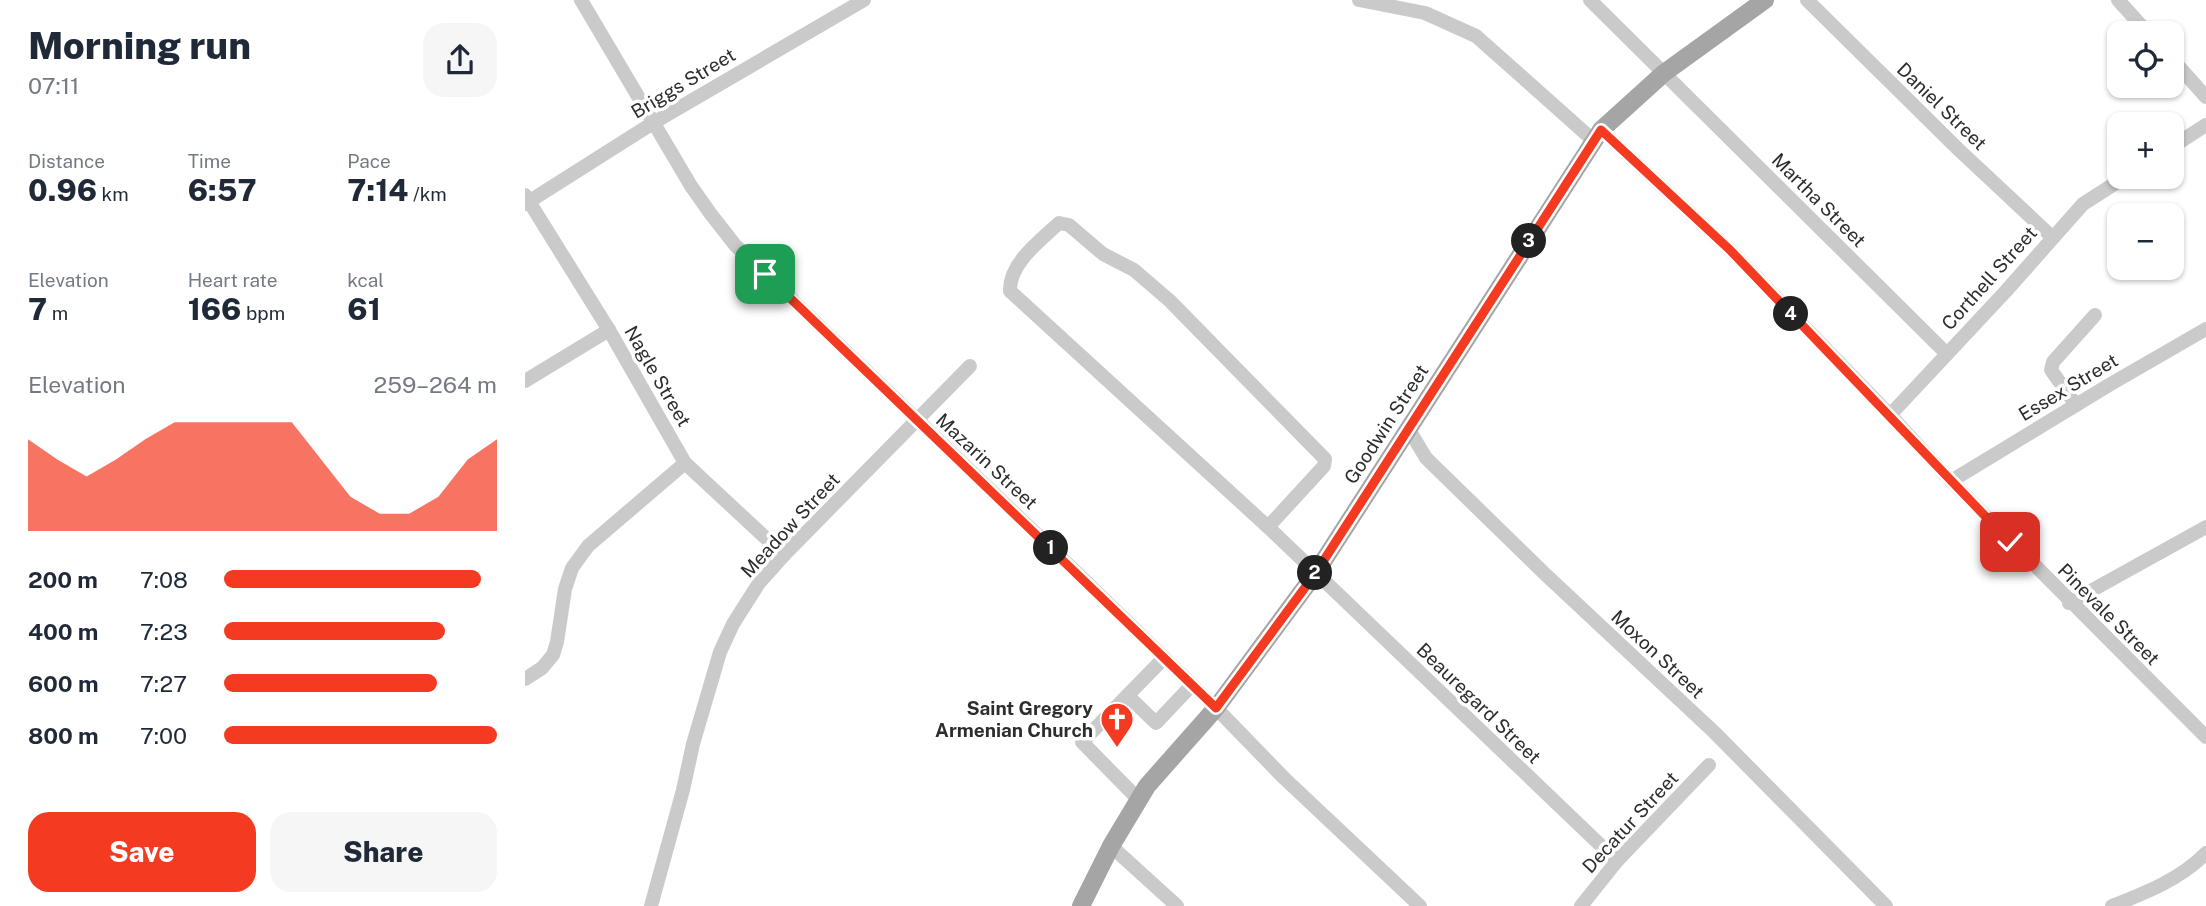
<!DOCTYPE html>
<meta charset="utf-8">
<style>
:root{--surface:#fff;--page:#f6f6f7;--text:#1f2937;--muted:#747a83;--accent:#f43a20}
body{margin:0;font-family:"Public Sans",sans-serif;background:var(--page);color:var(--text);height:100vh;display:flex;flex-direction:column;font-size:26px;white-space:nowrap}
*{box-sizing:border-box;margin:0}
p{font-size:23px;color:var(--muted)}
.icon{flex:none;width:38px;height:38px;fill:none;stroke:currentColor;stroke-width:2;stroke-linecap:round;stroke-linejoin:round}
.map{position:relative;flex:1;overflow:hidden}
.drawer{display:flex;flex-direction:column;background:var(--surface);width:525px}
.drawer>*{flex:none}
.controls{position:absolute;left:1582px;top:21px;display:grid;gap:14px}
.controls a{display:grid;place-items:center;width:77px;height:77px;border-radius:14px;background:var(--surface);box-shadow:0 2px 5px #0004;font-size:35px}
.pin{position:absolute;display:grid;place-items:center;width:60px;height:60px;color:#fff;margin:-30px;border-radius:14px;box-shadow:0 4px 10px #0006}
.km{position:absolute;width:35px;height:35px;margin:-18px;border-radius:50%;background:#222;color:#fff;font-size:19px;line-height:35px;text-align:center}
.round{display:grid;place-items:center;flex:none;width:74px;height:74px;border-radius:21px;background:var(--page)}
.head{display:flex;align-items:center;justify-content:space-between;height:119px;padding:0 28px}
h1{font-size:38px;font-weight:800;line-height:52px}
.figures{display:grid;grid-template-columns:repeat(3,1fr);gap:10px;height:119px;padding:7px 28px}
.figures div{display:grid;align-content:center}
.figures b{font-size:30px;font-weight:800}
.figures small{font-size:19px;font-weight:400}
.figures p{font-size:19px}
.chart{height:196px;padding:14px 28px}
.chart p{display:flex;justify-content:space-between}
.chart svg{width:100%;height:126px;margin-top:7px;fill:var(--accent);opacity:.7}
.primary-button{display:flex;gap:14px;margin-top:auto;padding:14px 28px}
.primary-button a{flex:1;height:80px;border-radius:21px;background:var(--accent);color:#fff;font-size:28px;font-weight:800;line-height:80px;text-align:center}
.primary-button a+a{background:var(--page);color:var(--text)}
ul{padding:0 28px;list-style:none;font-size:23px}
li{display:grid;grid-template-columns:112px 84px 1fr;align-items:center;height:52px}
li i{height:18px;border-radius:9px;background:var(--accent)}
main{display:flex;flex:1;min-height:0}
.map>svg:first-child{display:block}
.lines{fill:none;stroke-linecap:round;stroke-linejoin:round}
.minor{stroke:#cacaca;stroke-width:14}
.major{stroke:#a5a5a5;stroke-width:18}
.route-casing{stroke:#fff;stroke-width:14}
.route{stroke:#f43a20;stroke-width:9}
.labels{text-anchor:middle;dominant-baseline:central;stroke-width:7;stroke-linejoin:round;paint-order:stroke}
.street-label{font-size:19px;fill:#2d2d2d;stroke:#fff}
.poi-label{font-size:19px;font-weight:bold;fill:#2d2d2d;stroke:#fff;text-anchor:end}
</style>
<main>
<section class="drawer">
<div class="head"><div><h1>Morning run</h1><p>07:11</p></div><a class="round"><svg class="icon" aria-label="share" viewBox="0 0 24 24"><path d="M12 15V3M7 8l5-5 5 5M5 13v7h14v-7"/></svg></a></div>
<div class="figures">
<div><p>Distance</p><b>0.96<small> km</small></b></div>
<div><p>Time</p><b>6:57</b></div>
<div><p>Pace</p><b>7:14<small> /km</small></b></div>
</div>
<div class="figures">
<div><p>Elevation</p><b>7<small> m</small></b></div>
<div><p>Heart rate</p><b>166<small> bpm</small></b></div>
<div><p>kcal</p><b>61</b></div>
</div>
<div class="chart"><p><span>Elevation</span>259–264 m</p>
<svg viewBox="0 0 160 44" preserveAspectRatio="none"><path d="M0 44V12L10 19L20 25L30 19L40 12L50 6L60 6L70 6L80 6L90 6L100 19L110 32L120 38L130 38L140 32L150 19L160 12V44z"/></svg>
</div>
<ul>
<li><b>200 m</b>7:08<i style="width:94%"></i></li>
<li><b>400 m</b>7:23<i style="width:81%"></i></li>
<li><b>600 m</b>7:27<i style="width:78%"></i></li>
<li><b>800 m</b>7:00<i style="width:100%"></i></li>
</ul>
<div class="primary-button"><a>Save</a><a>Share</a></div>
</section>
<div class="map">
<svg width="1681" height="906" viewBox="0 0 1681 906">
<rect width="100%" height="100%" fill="#fff"/>
<g class="lines">
<g class="minor">
<path d="M56 0 166 186 185 213 210 245 550 571 691 708 759 778 895 906"/>
<path d="M834 0 900 13 951 36 1069 141"/>
<path d="M1065 0 1422 354"/>
<path d="M1282 0 1433 149 1527 237"/>
<path d="M1593 0 1623 33"/>
<path d="M1647 59 1681 97"/>
<path d="M1076 130 1205 250 1365 415 1426 481 1681 737"/>
<path d="M1647 147 1681 125"/>
<path d="M0 195 84 330 160 463 259 555"/>
<path d="M0 204 128 123 339 0"/>
<path d="M0 381 84 330"/>
<path d="M1551 405 1526 370 1528 362 1570 315"/>
<path d="M1365 415 1481 291 1558 204 1600 177"/>
<path d="M883 428 901 458 1020 574 1189 732 1361 906"/>
<path d="M1426 481 1584 385 1681 329"/>
<path d="M743 527 799 466 800 459 645 301 609 270 578 254 544 225 534 223C516 240 484 263 485 291L743 527 1092 861"/>
<path d="M1544 603 1681 527"/>
<path d="M0 679 17 668 28 655 32 642 40 589 47 568 63 546 160 463"/>
<path d="M603 696 631 723 667 685"/>
<path d="M614 800 557 742 639 658"/>
<path d="M586 846 652 906"/>
<path d="M126 906 158 790 168 744 195 652 208 624 234 583 259 555 445 366"/>
<path d="M1056 906 1092 861 1184 765"/>
<path d="M1587 906C1620 893 1656 879 1681 853"/>
</g>
<path class="major" d="M556 906 586 846 622 786 691 708 790 574 1076 130 1139 73 1240 0"/>
</g>
<g class="lines">
<defs>
<path id="route" d="M240 274 691 708 790 574 1076 130 1205 250 1485 542"/>
</defs>
<use href="#route" class="route-casing"/>
<use href="#route" class="route"/>
</g>
<defs>
<symbol id="church-pin" viewBox="-11 -11 22 30"><path d="M0 17L-7.5 6A9.5 9.5 0 1 1 7.5 6Z" fill="#f43a20" stroke="#fff"/><path d="M-1.2-6h2.4v3.5h3.3v2.4h-3.3V6h-2.4V-.1h-3.3v-2.4h3.3Z" fill="#fff"/></symbol>
</defs>
<g fill-rule="evenodd">
<use href="#church-pin" x="573" y="700" width="38" height="52"/>
</g>
<g class="labels">
<g class="street-label">
<text transform="translate(158 83) rotate(-31)">Briggs Street</text>
<text transform="translate(1417 106) rotate(44)">Daniel Street</text>
<text transform="translate(1294 200) rotate(45)">Martha Street</text>
<text transform="translate(1464 278) rotate(-48)">Corthell Street</text>
<text transform="translate(133 376) rotate(60)">Nagle Street</text>
<text transform="translate(1543 387) rotate(-31)">Essex Street</text>
<text transform="translate(861 424) rotate(-57)">Goodwin Street</text>
<text transform="translate(462 461) rotate(43)">Mazarin Street</text>
<text transform="translate(265 525) rotate(-47)">Meadow Street</text>
<text transform="translate(1584 614) rotate(45)">Pinevale Street</text>
<text transform="translate(1133 654) rotate(43)">Moxon Street</text>
<text transform="translate(954 703) rotate(44)">Beauregard Street</text>
<text transform="translate(1105 822) rotate(-47)">Decatur Street</text>
</g>
<g class="poi-label">
<text x="568" y="708">Saint Gregory<tspan x="568" dy="22">Armenian Church</tspan></text>
</g>
</g>
</svg>
<div class="controls">
<a><svg class="icon" aria-label="locate" viewBox="0 0 24 24"><circle cx="12" cy="12" r="6"/><path d="M12 2v4M12 18v4M2 12h4M18 12h4"/></svg></a>
<a>+</a>
<a>−</a>
</div>
<div class="pin" style="left:240px;top:274px;background:#1e9e55"><svg class="icon" aria-label="arrive" viewBox="0 0 24 24"><path d="M6 21V4h12l-3 4 3 4H6"/></svg></div>
<div class="pin" style="left:1485px;top:542px;background:#d93025"><svg class="icon" aria-label="check" viewBox="0 0 24 24"><path d="M5 12l5 5 9-10"/></svg></div>
<b class="km" style="left:526px;top:548px">1</b>
<b class="km" style="left:790px;top:573px">2</b>
<b class="km" style="left:1004px;top:241px">3</b>
<b class="km" style="left:1266px;top:314px">4</b>
</div>
</main>
